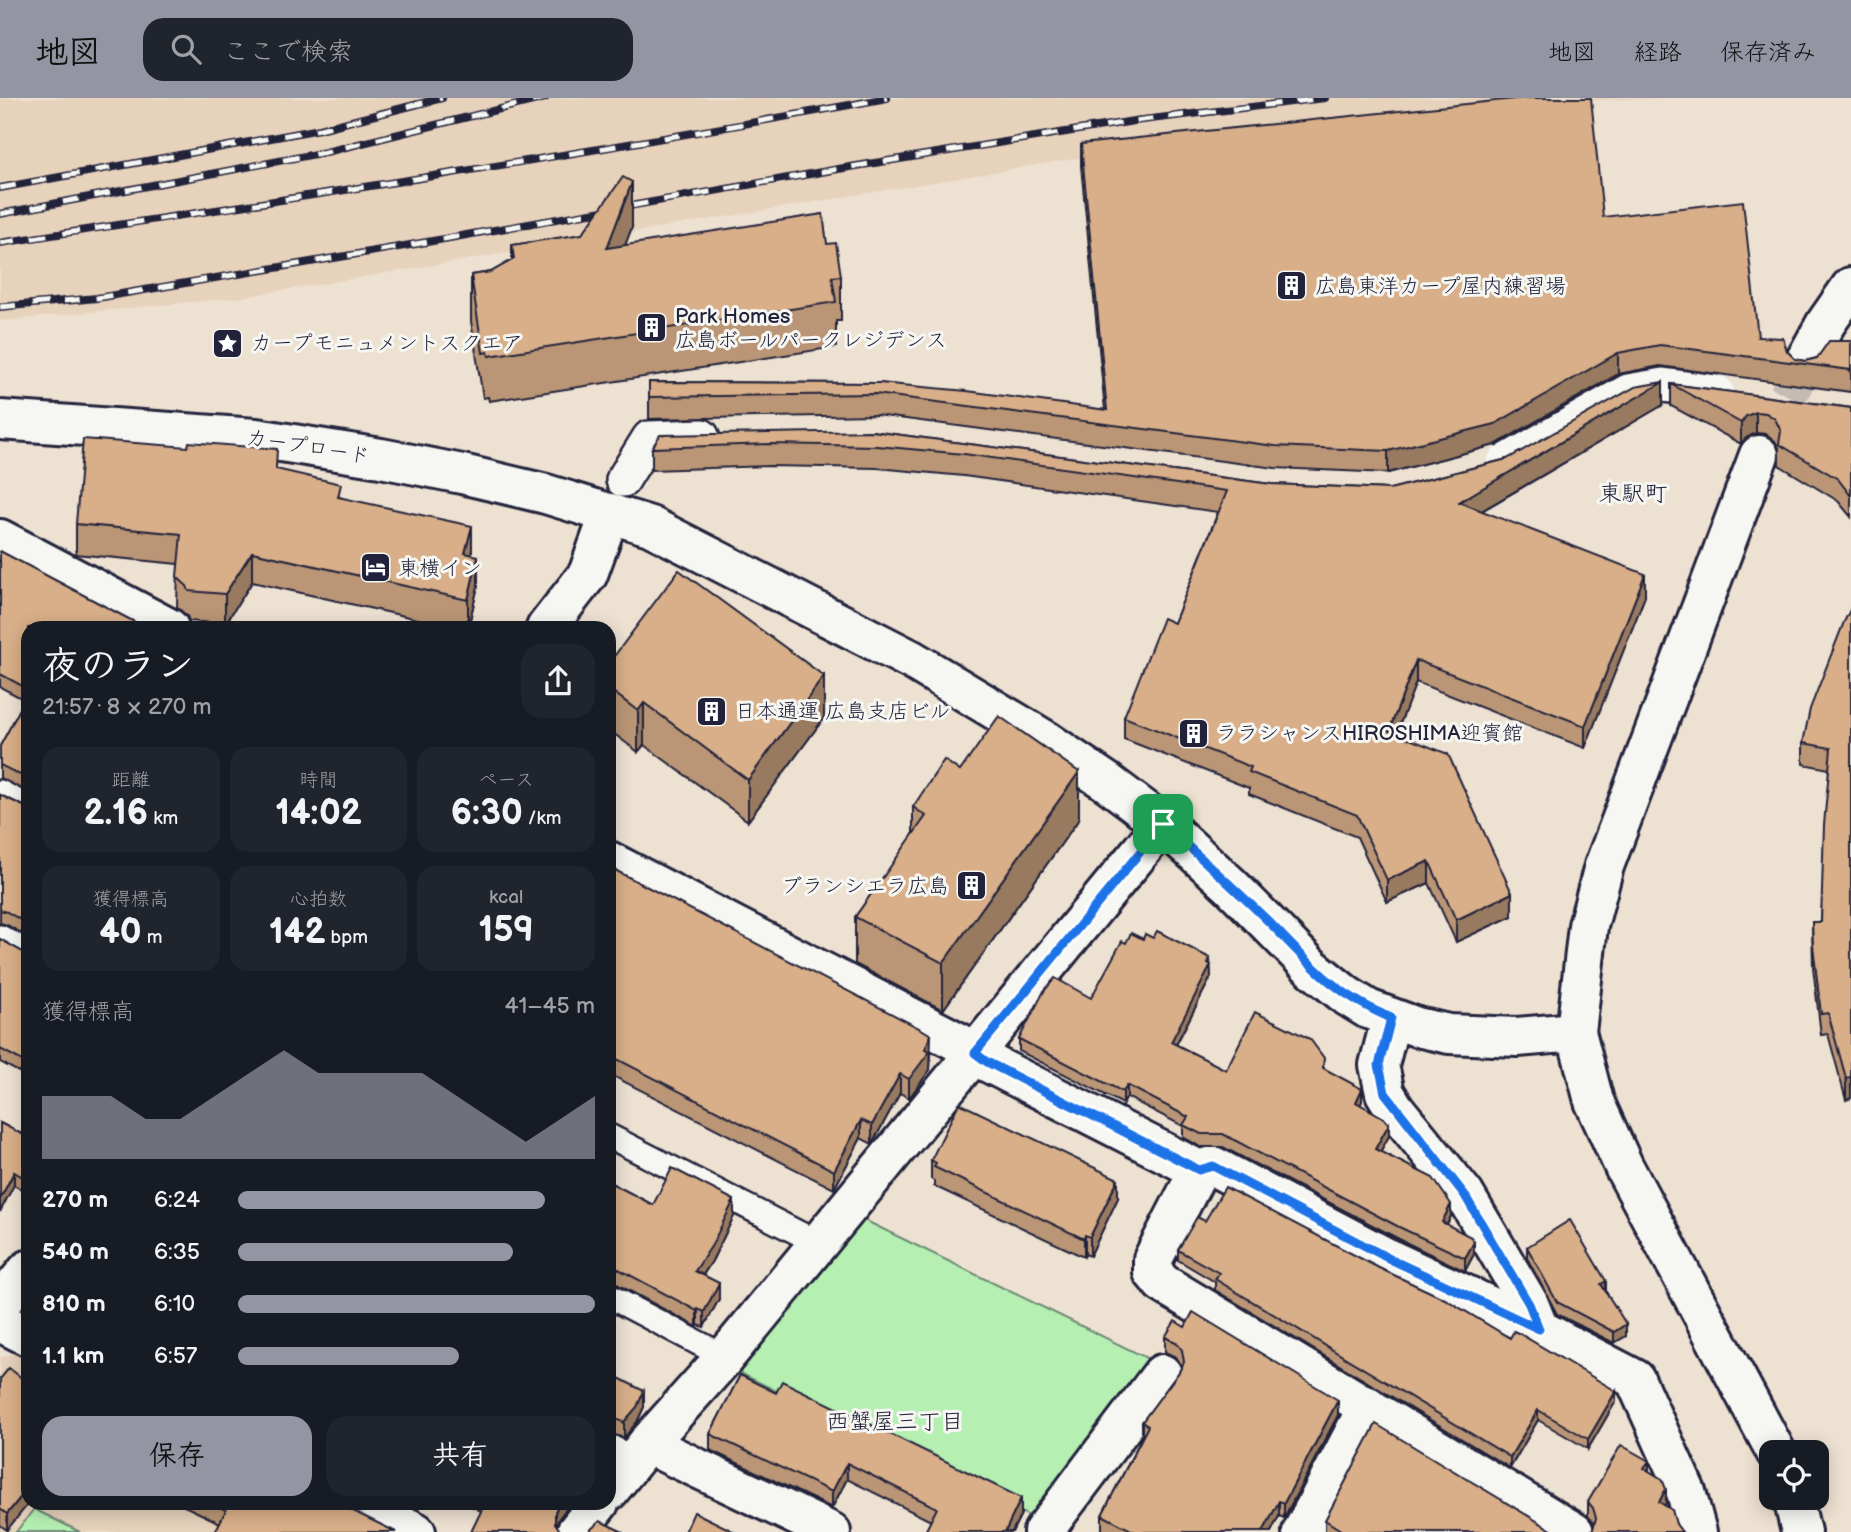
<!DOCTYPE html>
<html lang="ja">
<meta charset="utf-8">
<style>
:root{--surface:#171b24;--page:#20242c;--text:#f1f3f6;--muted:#9ea1a6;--accent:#9495a2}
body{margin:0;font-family:"Balsamiq Sans","Klee One",sans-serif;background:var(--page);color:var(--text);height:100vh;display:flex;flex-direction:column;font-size:26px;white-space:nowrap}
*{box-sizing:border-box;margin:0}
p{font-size:23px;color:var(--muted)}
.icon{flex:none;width:38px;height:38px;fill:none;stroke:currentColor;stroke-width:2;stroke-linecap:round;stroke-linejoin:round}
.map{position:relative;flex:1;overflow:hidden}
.details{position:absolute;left:21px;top:523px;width:595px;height:889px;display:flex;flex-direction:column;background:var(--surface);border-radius:21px;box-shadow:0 4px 18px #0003}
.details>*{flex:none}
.tools{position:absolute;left:1759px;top:1342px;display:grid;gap:14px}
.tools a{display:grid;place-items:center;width:70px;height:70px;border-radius:14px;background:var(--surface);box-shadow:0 4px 18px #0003;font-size:35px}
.pin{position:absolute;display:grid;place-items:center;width:60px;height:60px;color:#fff;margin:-30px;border-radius:14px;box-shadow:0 4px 10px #0006}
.round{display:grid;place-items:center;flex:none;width:74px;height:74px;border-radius:21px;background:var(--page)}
.head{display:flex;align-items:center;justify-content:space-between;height:119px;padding:0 21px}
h1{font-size:38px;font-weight:700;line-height:52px}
.figures{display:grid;grid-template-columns:repeat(3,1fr);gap:10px;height:119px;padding:7px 21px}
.figures div{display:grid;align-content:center;border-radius:18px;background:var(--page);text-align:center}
.figures b{font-size:35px;font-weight:700}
.figures small{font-size:19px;font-weight:400}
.figures p{font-size:19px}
.chart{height:196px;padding:14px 21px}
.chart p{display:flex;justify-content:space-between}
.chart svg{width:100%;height:126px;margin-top:7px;fill:var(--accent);opacity:.7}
.cta{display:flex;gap:14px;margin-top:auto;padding:14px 21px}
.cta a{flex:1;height:80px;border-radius:21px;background:var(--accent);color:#111;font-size:28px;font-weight:700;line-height:80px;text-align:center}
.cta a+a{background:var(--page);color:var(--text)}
ul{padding:0 21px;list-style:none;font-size:23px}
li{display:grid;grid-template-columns:112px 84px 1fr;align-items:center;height:52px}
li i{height:18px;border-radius:9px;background:var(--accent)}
header{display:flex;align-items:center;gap:42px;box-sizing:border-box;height:98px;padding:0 35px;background:var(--accent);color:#111}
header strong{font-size:33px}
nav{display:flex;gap:38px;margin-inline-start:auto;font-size:24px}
.search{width:490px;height:63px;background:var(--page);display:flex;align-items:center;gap:18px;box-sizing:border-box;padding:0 24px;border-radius:21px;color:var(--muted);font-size:26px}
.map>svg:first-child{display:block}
.built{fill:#e7d2bc}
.green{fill:#b5efb2;stroke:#6c8876;stroke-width:2}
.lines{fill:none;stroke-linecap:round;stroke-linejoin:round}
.tertiary-tunnel{stroke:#c4bbb4;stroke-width:38;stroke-dasharray:38 19;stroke-linecap:butt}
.service-casing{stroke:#22223b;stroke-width:28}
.pedestrian-casing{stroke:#22223b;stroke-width:38}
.minor-casing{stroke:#22223b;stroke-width:44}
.tertiary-casing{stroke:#22223b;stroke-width:44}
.service{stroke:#f6f6f2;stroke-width:23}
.pedestrian{stroke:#f6f6f2;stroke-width:33}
.minor{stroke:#f6f6f2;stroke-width:38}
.tertiary{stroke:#f6f6f2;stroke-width:38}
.rail-casing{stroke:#22223b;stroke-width:8}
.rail{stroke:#f6f6f2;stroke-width:5;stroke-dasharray:16;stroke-linecap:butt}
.pedestrian-bridge-casing{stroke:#22223b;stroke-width:38;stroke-linecap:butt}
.pedestrian-bridge{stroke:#f6f6f2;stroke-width:33}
.wall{fill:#ba9676;stroke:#22223b;stroke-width:2}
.shaded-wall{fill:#977a60;stroke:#22223b;stroke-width:2}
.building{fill:#d8af89;stroke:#22223b;stroke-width:2}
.route-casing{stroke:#fff;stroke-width:14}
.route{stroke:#1a73e8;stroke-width:9}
.labels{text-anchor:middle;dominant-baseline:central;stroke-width:6;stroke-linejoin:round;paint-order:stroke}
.poi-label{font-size:21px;fill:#22223b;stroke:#f6f6f2;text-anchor:start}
.street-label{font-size:21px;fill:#22223b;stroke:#f6f6f2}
.neighbourhood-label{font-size:23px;fill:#22223b;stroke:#f6f6f2}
</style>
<header>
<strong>地図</strong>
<div class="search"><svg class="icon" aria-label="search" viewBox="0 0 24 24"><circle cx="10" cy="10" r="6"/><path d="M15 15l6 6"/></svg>ここで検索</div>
<nav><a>地図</a><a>経路</a><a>保存済み</a></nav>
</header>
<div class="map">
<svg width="1851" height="1434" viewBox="0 0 1851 1434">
<rect width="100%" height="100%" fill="#ede1d2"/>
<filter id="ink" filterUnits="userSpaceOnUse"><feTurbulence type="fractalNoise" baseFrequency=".0143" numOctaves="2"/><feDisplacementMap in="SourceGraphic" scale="14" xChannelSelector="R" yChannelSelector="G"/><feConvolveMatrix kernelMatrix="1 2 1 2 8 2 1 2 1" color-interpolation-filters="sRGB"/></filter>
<g filter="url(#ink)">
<g class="built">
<path d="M0 0H1667L1591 2 1079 60 242 199 0 223Z"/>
<path d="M28 1253V1405H337L395 1434H0V1259Z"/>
</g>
<g class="green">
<path d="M856 1118 1157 1265 1039 1423 730 1270Z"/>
<path d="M34 1411 80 1434H16Z"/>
</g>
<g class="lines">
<path class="tertiary-tunnel" d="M1763 349 1805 263"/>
<defs>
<g id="service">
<path d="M0 694 28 709"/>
<path d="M0 839 28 854"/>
<path d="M609 1038 818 1145"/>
<path d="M609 1198 725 1259"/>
<path d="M609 1348 635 1362"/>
</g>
<path id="pedestrian" d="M623 382 649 340 702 338"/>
<g id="minor">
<path d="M0 322 256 340 381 360 462 376 546 396 650 428 912 562 1045 642 1107 684 1163 726 1230 787 1311 869 1347 898 1368 911 1417 929 1449 936 1517 939 1576 934"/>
<path d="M0 441 169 530"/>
<path d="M546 530 588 476 610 415"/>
<path d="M609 763 962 946 987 964 1199 1072 1213 1068 1389 1161 1539 1231 1635 1281 1686 1394 1697 1434"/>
<path d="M1391 921 1379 967 1385 995 1395 1011 1464 1096 1529 1206 1539 1231"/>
<path d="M1199 1072 1153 1161V1174L1162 1185 1574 1434"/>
<path d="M0 1206 28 1172"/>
<path d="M0 1224 28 1238"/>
<path d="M647 1346 831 1434"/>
<path d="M609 1393 647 1346 725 1259 1163 726"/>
<path d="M359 1405 416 1434"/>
<path d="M576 1434 599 1405"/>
<path d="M1043 1434 1162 1276"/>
<path d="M1302 1434 1368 1308"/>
</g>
<g id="tertiary">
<path d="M1805 263 1826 225 1851 189"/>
<path d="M1759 357 1604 768 1588 828 1576 934 1594 1003 1624 1069 1776 1354"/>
<path d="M1793 1400 1801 1434"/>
</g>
</defs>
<use href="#service" class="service-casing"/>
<use href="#pedestrian" class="pedestrian-casing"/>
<use href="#minor" class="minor-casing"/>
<use href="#tertiary" class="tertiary-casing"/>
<use href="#service" class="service"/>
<use href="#pedestrian" class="pedestrian"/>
<use href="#minor" class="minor"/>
<use href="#tertiary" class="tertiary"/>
<defs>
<g id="rail">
<path d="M0 90 320 31 442 0"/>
<path d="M0 116 326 54 545 0"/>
<path d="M0 145C296 100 593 55 887 0"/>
<path d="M0 209 97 200 393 150 844 70 1134 23 1325 0"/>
</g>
</defs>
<use href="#rail" class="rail-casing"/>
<use href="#rail" class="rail"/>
<defs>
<path id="pedestrian-bridge" d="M1504 364 1628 293 1663 287 1717 294"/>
</defs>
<use href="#pedestrian-bridge" class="pedestrian-bridge-casing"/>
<use href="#pedestrian-bridge" class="pedestrian-bridge"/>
</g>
<g class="wall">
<path d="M1081 46 1603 119 1758 239 1787 253 1795 261 1805 263 1817 260 1847 244 1851 243V294L1660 268 1618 276 1495 347 1388 375 1275 370 876 317 649 321V284L879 285 1105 312 1081 68Z"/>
<path d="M632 129 625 147 827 146 841 178V223H836V249L489 303 488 299 483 300 471 223V177L491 174 512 162V147Z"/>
<path d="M1671 286 1851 310V419L1838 403 1779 367V350L1775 343 1766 336 1756 335 1746 340 1741 346 1671 308Z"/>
<path d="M1663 307 1482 413 1645 498 1585 650 1416 584 1396 636 1512 818 1456 844 1429 785 1387 804 1357 739 1249 696V690L1124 641V619L1174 525 1218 414 964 378 877 370 770 368 652 372V350L872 333 1271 386 1390 391 1507 361Z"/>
<path d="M277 372 472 456 478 488 468 530H458L252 484 225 526 189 523 187 518 177 509 178 466 76 456V426Z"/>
<path d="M0 453 28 530V694L0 680V648L25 602 0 589Z"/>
<path d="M1851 510 1846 1002 1828 936 1821 937 1813 869 1812 824H1821L1829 671 1803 666V645Z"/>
<path d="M609 565 824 620 748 723 644 647 638 654 609 632Z"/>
<path d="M960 673 1079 721 943 912 855 866V819L913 738V709Z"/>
<path d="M0 697 28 710V839L7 827 0 825Z"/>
<path d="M609 769 931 956 930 972 909 1000 900 995 872 1046 861 1040 834 1091 609 976Z"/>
<path d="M0 841 21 853 28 855V979L0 964Z"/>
<path d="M1143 841 1210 866 1211 879 1176 947 1226 972 1324 970 1362 1003 1360 1007 1389 1038 1380 1054 1451 1118 1447 1126 1474 1156 1465 1173 1399 1141 1223 1049H1201L1183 1039V1028L1127 999 1123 1006 1019 953V941L1091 900 1126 845Z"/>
<path d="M0 1025 28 1039V1095L14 1087Z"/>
<path d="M931 1062 1118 1100 1090 1158 1085 1156 1084 1159 934 1088V1083L931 1081Z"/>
<path d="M609 1084 653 1107 734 1118 712 1163 703 1177 719 1201 704 1229 698 1227 697 1229 615 1185 609 1186Z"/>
<path d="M1205 1123 1616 1303 1588 1351 1538 1322 1510 1370 1215 1192V1184L1178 1162V1152Z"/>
<path d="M1527 1149 1606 1194 1626 1238 1614 1245 1557 1216 1527 1160Z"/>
<path d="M1165 1239 1338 1317 1284 1420 1279 1418 1271 1434H1105L1102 1432V1417L1142 1339V1324L1179 1274 1182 1268 1176 1259 1165 1254Z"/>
<path d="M609 1275 644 1309 637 1324 624 1340 609 1335Z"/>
<path d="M740 1277 1021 1416 1012 1434H925L931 1423 847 1381 832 1410 710 1352V1336Z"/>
<path d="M0 1281 28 1285 7 1432 0 1427Z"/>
<path d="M1649 1373 1666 1405 1665 1407 1676 1426 1593 1431V1424L1588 1418V1404Z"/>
<path d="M178 1405H346L220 1425Z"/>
<path d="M466 1405H571L559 1420 556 1426 481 1413Z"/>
<path d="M1325 1422 1555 1434H1325Z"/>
</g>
<g class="shaded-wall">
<path d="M632 84V129L607 195V150Z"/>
<path d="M1618 255V276L1495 347 1388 375V353Z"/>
<path d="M1663 284V307L1459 426V404Z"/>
<path d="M1756 314V335L1746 340 1741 346V325L1746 318Z"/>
<path d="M472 428V458L465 455Z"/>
<path d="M252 454V484L225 526V496Z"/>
<path d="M478 458V488L468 530V502Z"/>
<path d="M1645 476V498L1585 650V628Z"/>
<path d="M1416 562V584L1389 655V633Z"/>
<path d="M824 578V620L748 723V682Z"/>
<path d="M644 605V647L638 654V613Z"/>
<path d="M1079 674V721L943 912V865Z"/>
<path d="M1429 763V785L1387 804V782Z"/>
<path d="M1512 795V818L1456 844V822Z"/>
<path d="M1210 860 1211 879 1171 956V944Z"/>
<path d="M931 937 930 972 909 1000V981Z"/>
<path d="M900 976V995L872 1046V1027Z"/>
<path d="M1851 979V1000L1846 1002V980Z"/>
<path d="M1127 987V999L1123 1006V994Z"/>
<path d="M1362 991V1003L1356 1017V1004Z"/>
<path d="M861 1022V1040L834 1091V1073Z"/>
<path d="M1389 1026V1038L1375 1063V1051Z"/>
<path d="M14 1074V1087L0 1114V1101Z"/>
<path d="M1118 1081V1100L1090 1158V1139Z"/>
<path d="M734 1102V1118L712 1163 695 1189V1173Z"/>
<path d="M1451 1106V1118L1442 1136V1124Z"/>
<path d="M1085 1137V1156L1084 1159V1141Z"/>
<path d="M1474 1144V1156L1465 1173V1160Z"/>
<path d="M1606 1183V1194L1601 1186Z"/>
<path d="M719 1185V1201L704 1229V1214Z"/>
<path d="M698 1211V1227L697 1229V1213Z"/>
<path d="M1626 1226V1238L1614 1245V1234Z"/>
<path d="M644 1293V1309L637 1324 624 1340V1324Z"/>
<path d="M1616 1293V1303L1588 1351V1341Z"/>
<path d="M1338 1302V1317L1284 1420V1405Z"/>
<path d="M1538 1312V1322L1510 1370V1359Z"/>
<path d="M1649 1363V1377L1644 1370Z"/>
<path d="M847 1365V1381L832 1410V1394Z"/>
<path d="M28 1390V1405H29L7 1432V1416Z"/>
<path d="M1666 1391V1405L1659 1418V1404Z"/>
<path d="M1021 1400V1416L1012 1434H1005Z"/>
<path d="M1279 1403V1418L1271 1434H1263Z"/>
<path d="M559 1405H571L559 1420 555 1430V1414Z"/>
</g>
<g class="building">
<path d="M1524 0H1591L1603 119 1743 103 1758 239 1783 240 1787 253 1795 261 1805 263 1817 260 1829 243H1851V272L1660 247 1618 255 1495 326 1388 353 1275 348 876 296 649 299V284L879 285 967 293 1107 312 1081 46Z"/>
<path d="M623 79 632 84 607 150 823 116 827 146 836 145 841 178 832 179 836 204 489 258 488 254 483 255 471 177 491 174 514 161 512 147 582 136Z"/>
<path d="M1663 284 1459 404 1645 476 1585 628 1416 562 1389 633 1448 656 1512 795 1456 822 1429 763 1387 782 1357 717 1249 674 1251 669 1124 619 1163 520 1174 525 1227 393 964 356 877 348 770 346 652 350 660 337 872 333 1271 386 1390 391 1507 361 1635 289Z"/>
<path d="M1671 286 1851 310V398L1838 381 1779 346 1781 333 1775 321 1766 315 1756 314 1746 318 1741 325Z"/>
<path d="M83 341 188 349 189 344 277 351 276 371 341 386 338 399 472 428 465 455 478 458 468 502 252 454 225 496 189 493 187 488 177 479 181 436 76 426Z"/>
<path d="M0 453 146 530H28V591L0 576Z"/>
<path d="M679 472 824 578 748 682 644 605 638 613 609 591V565Z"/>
<path d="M1851 510V979L1846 980 1828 915 1821 916 1813 847 1812 824H1821L1824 727 1831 650 1803 645 1810 611 1844 524Z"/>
<path d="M28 596V681L0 667V648Z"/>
<path d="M999 618 1079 674 943 865 855 819 926 718 913 709 944 662 960 673Z"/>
<path d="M0 697 28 710V826L7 814 0 812Z"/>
<path d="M609 769 923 932 931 937 925 951 930 953 909 981 900 976 872 1027 861 1022 834 1073 609 957Z"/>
<path d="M1157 833 1210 860 1208 865 1211 867 1171 944 1226 972 1255 914 1310 941 1324 960 1323 970 1362 991 1356 1004 1384 1020 1389 1026 1375 1051 1433 1080 1451 1106 1442 1124 1471 1139 1474 1144 1465 1160 1399 1129 1223 1036H1201L1183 1027 1188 1019 1127 987 1123 994 1019 941 1044 893 1055 880 1091 900 1122 843 1126 845 1131 835 1143 841 1145 836 1153 840Z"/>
<path d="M0 841 21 853 28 855V966L0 951Z"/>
<path d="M959 1005 1118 1081 1090 1139 1085 1137 1084 1141 934 1069 936 1065 931 1062Z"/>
<path d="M0 1025 28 1039V1082L14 1074 0 1101Z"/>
<path d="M672 1070 734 1102 712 1147 695 1173 719 1185 704 1214 698 1211 697 1213 615 1169 609 1170V1084L653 1107Z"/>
<path d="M1225 1089 1379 1170 1445 1201 1510 1240 1514 1233 1520 1236 1616 1293 1588 1341 1538 1312 1510 1359 1215 1181 1219 1175 1178 1152 1197 1119 1205 1123Z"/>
<path d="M1570 1122 1606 1183 1601 1186 1626 1226 1614 1234 1557 1204 1527 1149Z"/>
<path d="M1193 1214 1338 1302 1284 1405 1279 1403 1263 1434H1135L1102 1417 1148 1328 1142 1324 1179 1274 1184 1264 1182 1252 1176 1244 1165 1239 1175 1223 1185 1229Z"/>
<path d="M9 1270 28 1285V1390L7 1416 0 1411V1281Z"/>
<path d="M609 1275 644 1293 637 1309 624 1324 609 1319Z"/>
<path d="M740 1277 776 1295 782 1283 1021 1400 1005 1434H925L937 1410 847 1365 832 1394 710 1336Z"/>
<path d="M1376 1326 1555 1434H1344L1325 1422Z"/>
<path d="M1621 1347 1649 1363 1644 1370 1662 1381 1666 1391 1659 1404 1672 1412 1676 1426 1682 1434H1589L1593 1431 1596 1420 1593 1410 1588 1404Z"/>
<path d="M211 1405H346L352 1410 351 1412 396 1434H215L226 1412Z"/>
<path d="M485 1405H559L555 1414V1425L561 1434H471Z"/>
<path d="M694 1414 735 1434H685Z"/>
<path d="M600 1423 623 1434H588Z"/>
</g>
</g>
<g class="lines" filter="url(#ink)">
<defs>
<path id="route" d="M1163 726C1198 757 1232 788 1266 821 1310 865 1332 895 1391 920L1379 967 1385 995 1464 1096 1529 1206 1539 1231 1390 1161 1213 1068 1199 1072 987 964 975 955Z"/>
</defs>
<use href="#route" class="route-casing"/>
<use href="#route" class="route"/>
</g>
<defs>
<symbol id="building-square" viewBox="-11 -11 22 22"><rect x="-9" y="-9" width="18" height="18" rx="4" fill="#22223b" stroke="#f6f6f2"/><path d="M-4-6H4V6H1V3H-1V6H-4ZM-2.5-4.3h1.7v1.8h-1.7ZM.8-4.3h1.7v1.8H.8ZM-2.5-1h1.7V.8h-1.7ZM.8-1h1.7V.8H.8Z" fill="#fff"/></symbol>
<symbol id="sight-square" viewBox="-11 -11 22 22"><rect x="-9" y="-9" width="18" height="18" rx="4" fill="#22223b" stroke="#f6f6f2"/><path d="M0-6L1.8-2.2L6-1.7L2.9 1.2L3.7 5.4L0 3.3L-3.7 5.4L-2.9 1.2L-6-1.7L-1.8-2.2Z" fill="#fff"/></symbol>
<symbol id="hotel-square" viewBox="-11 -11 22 22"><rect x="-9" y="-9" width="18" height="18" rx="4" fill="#22223b" stroke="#f6f6f2"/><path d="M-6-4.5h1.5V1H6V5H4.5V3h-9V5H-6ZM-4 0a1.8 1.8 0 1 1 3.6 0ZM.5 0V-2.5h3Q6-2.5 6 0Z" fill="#fff"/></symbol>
</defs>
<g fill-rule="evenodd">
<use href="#building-square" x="1274" y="170" width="35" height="35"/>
<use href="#building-square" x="634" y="212" width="35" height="35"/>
<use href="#sight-square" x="210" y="228" width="35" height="35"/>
<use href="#hotel-square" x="358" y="452" width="35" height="35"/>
<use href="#building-square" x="694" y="596" width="35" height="35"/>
<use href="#building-square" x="1176" y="618" width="35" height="35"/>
<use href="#building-square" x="954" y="770" width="35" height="35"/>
</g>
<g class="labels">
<g class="poi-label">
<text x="1315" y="188">広島東洋カープ屋内練習場</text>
<text x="675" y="218">Park Homes<tspan x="675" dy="24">広島ボールパークレジデンス</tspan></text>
<text x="251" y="245">カープモニュメントスクエア</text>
<text x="398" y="470">東横イン</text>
<text x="735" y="613">日本通運 広島支店ビル</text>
<text x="1216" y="635">ララシャンスHIROSHIMA迎賓館</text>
<text x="949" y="788" text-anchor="end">ブランシエラ広島</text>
</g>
<g class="street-label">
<text transform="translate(308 349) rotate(9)">カープロード</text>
</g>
<g class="neighbourhood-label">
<text x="1633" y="396">東駅町</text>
<text x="895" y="1324">西蟹屋三丁目</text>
</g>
</g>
</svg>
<div class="tools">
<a><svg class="icon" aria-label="locate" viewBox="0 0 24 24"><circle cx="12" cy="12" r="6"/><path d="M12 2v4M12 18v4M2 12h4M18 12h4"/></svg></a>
</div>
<div class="pin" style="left:1163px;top:726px;background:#1e9e55"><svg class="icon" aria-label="arrive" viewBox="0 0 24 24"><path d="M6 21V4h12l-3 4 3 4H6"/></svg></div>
<section class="details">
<div class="head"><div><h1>夜のラン</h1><p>21:57 · 8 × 270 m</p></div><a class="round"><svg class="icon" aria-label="share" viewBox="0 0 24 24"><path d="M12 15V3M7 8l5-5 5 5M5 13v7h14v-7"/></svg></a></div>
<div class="figures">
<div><p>距離</p><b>2.16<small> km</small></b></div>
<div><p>時間</p><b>14:02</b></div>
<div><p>ペース</p><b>6:30<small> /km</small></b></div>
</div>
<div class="figures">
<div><p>獲得標高</p><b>40<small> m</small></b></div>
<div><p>心拍数</p><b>142<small> bpm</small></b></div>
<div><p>kcal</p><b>159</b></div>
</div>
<div class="chart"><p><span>獲得標高</span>41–45 m</p>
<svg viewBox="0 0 160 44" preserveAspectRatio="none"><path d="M0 44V22L10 22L20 22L30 30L40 30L50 22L60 14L70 6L80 14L90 14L100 14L110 14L120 22L130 30L140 38L150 30L160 22V44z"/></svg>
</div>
<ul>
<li><b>270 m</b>6:24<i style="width:86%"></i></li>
<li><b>540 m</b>6:35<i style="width:77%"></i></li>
<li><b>810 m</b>6:10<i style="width:100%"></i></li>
<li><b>1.1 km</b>6:57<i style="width:62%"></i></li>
</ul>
<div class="cta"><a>保存</a><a>共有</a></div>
</section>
</div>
